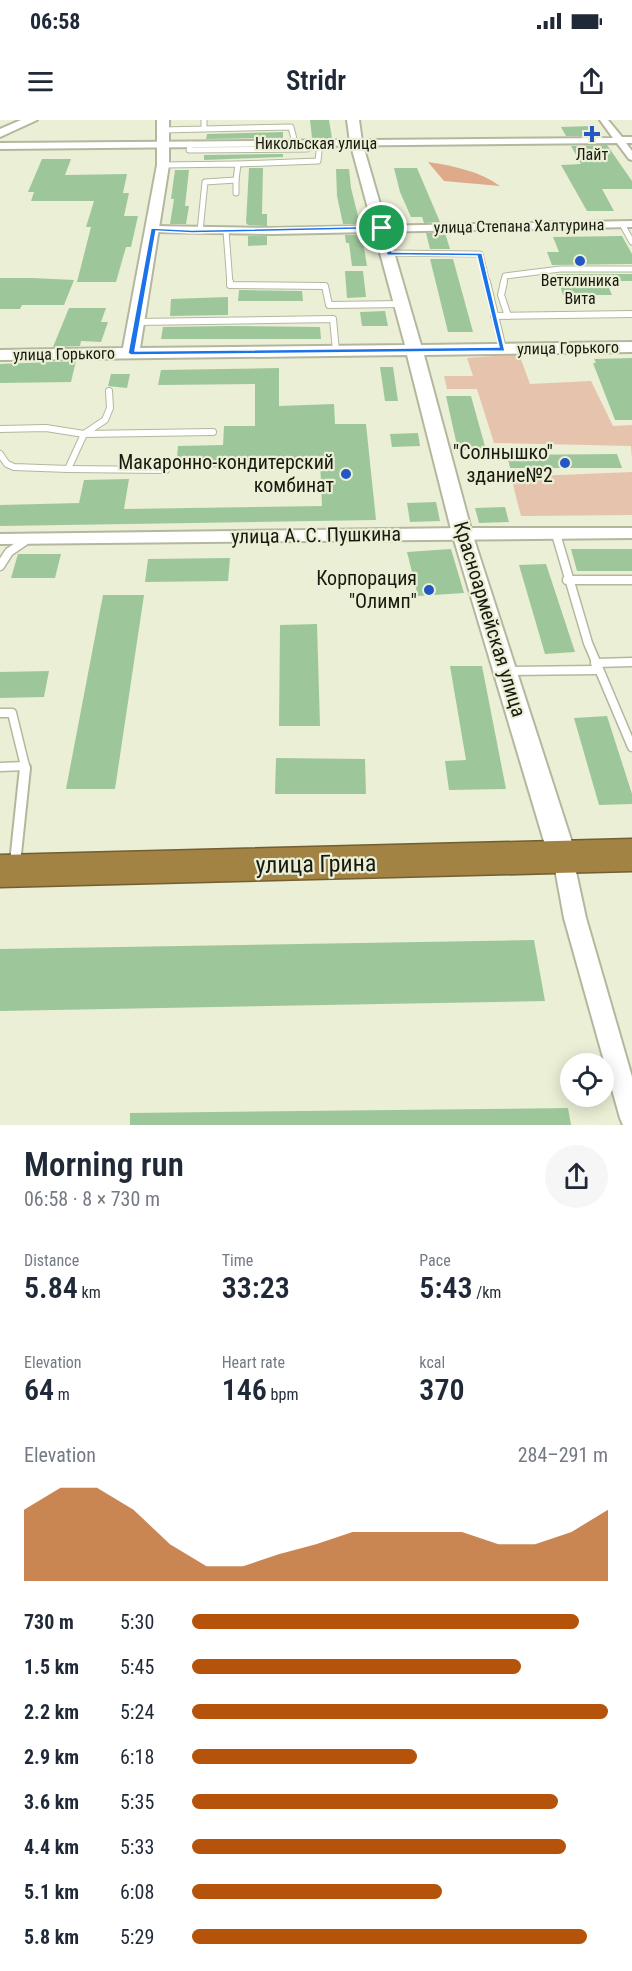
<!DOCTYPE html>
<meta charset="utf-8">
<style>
:root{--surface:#fff;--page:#f6f6f7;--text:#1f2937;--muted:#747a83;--accent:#b45309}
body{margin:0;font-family:"Roboto Condensed",sans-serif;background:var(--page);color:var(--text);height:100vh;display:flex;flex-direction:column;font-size:22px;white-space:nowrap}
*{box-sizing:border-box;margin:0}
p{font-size:20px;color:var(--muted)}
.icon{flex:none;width:33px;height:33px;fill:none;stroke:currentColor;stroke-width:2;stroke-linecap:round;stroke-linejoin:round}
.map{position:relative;height:1005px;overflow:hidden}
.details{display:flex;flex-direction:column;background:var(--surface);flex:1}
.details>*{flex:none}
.fabs{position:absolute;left:560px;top:933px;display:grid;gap:12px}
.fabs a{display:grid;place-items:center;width:54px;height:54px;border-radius:50%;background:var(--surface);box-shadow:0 3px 15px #0003;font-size:30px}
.pin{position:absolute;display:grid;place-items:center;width:51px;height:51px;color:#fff;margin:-26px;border:3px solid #fff;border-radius:50%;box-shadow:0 2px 6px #0007}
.round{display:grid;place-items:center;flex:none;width:63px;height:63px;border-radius:32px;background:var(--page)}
.headline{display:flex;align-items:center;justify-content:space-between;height:102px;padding:0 24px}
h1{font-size:33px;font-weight:600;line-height:45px}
.metrics{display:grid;grid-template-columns:repeat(3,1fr);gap:9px;height:102px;padding:6px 24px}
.metrics div{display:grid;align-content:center}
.metrics b{font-size:30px;font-weight:600}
.metrics small{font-size:16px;font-weight:400}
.metrics p{font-size:16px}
.chart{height:168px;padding:12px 24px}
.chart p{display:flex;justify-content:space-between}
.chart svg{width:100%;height:108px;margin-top:6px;fill:var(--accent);opacity:.7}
ul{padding:0 24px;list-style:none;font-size:20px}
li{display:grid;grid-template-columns:96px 72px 1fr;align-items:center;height:45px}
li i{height:15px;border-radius:8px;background:var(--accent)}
.status{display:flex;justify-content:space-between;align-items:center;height:42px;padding:0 30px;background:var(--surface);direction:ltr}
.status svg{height:16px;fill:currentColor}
header{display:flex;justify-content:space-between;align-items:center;height:78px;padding:0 24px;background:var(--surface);font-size:27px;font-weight:600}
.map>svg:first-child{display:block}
.green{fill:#e5c3ad}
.forest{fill:#deaa89}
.building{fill:#9dc79b}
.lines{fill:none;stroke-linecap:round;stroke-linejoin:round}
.lane-far3-casing{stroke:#b4b79e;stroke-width:7}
.lane-far2-casing{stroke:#b4b79e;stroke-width:8}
.lane-far1-casing{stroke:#b4b79e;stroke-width:11}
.lane-casing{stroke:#b4b79e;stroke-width:14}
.street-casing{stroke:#b4b79e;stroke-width:4}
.secondary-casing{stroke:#b4b79e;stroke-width:4}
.highway-casing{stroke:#725e31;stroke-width:3}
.lane-far3{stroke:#fff;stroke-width:5}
.lane-far2{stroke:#fff;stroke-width:6}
.lane-far1{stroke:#fff;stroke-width:8}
.lane{stroke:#fff;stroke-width:10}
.street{fill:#fff;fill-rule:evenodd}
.secondary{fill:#fff;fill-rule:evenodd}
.highway{fill:#a28343;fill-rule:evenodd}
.route{fill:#1a73e8;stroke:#fff;stroke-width:1.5;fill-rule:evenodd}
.poi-dot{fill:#2457c5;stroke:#ebefd5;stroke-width:2}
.labels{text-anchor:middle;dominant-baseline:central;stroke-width:4.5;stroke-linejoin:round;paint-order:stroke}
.far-street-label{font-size:16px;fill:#181910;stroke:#ebefd5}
.far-poi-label{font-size:16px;fill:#181910;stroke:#ebefd5}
.poi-label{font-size:20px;fill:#181910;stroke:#ebefd5;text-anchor:end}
.street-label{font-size:20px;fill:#181910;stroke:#ebefd5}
.near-street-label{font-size:24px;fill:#181910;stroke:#ebefd5}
</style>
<div class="status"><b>06:58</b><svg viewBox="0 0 49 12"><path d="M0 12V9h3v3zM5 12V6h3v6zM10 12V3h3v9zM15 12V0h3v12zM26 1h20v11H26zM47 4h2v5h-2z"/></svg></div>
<header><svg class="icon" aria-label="menu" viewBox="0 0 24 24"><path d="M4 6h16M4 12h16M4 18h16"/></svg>Stridr<svg class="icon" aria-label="share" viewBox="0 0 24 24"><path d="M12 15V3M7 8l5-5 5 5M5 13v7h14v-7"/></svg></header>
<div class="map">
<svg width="632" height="1005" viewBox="0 0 632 1005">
<rect width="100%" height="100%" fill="#ebefd5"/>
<g class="green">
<path d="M519 234 530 264 591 261 613 306 632 305V339L631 326 494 323 477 269H447L444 256H473L467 238Z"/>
<path d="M632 352V395L521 396 511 357Z"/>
</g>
<path class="forest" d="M428 42C454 46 479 51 500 66L444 61Z"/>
<g class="building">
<path d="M310 0H329L332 18H312Z"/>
<path d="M591 6 597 16H566L561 7Z"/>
<path d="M283 12V18L206 19 207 14Z"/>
<path d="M607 25 632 61V69H602L614 91H587L561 45 581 44 571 26Z"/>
<path d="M283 34V37L204 40V35Z"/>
<path d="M42 39H71L65 55 127 54 123 73H129L124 96H138L131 127H126L116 162H77L91 107H86L94 81H31L34 72H28Z"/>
<path d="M249 48H263L262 94H267V106L248 105 246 103Z"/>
<path d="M394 48H417L440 102 424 103 422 97H411L400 72Z"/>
<path d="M336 49H349L351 68 360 104H343L337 76Z"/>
<path d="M175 50H189L185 86H189L186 104H170L174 79H171Z"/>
<path d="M426 113H445L450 129H430Z"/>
<path d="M345 115H362L367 146H352L349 123H346Z"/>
<path d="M248 116H267V125L248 126Z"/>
<path d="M622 116 632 134V144L552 145 547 132H559L553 117Z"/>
<path d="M430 139H453L473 212H448Z"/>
<path d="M345 151H363L366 177 347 178Z"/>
<path d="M556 154H632V161H606L612 175H563Z"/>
<path d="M0 158H33L74 160 64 185H22L20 189H0Z"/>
<path d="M239 170 302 171 303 181H238Z"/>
<path d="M228 177V195L170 196 171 179Z"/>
<path d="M69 188H106L101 202H108L101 222 81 221 80 226 53 227Z"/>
<path d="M385 191 388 206H362L360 192Z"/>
<path d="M228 206 320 207 321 219H161L163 207Z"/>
<path d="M632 238V300H615L593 243H596L594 239Z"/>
<path d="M76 241 71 262 0 263V244Z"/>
<path d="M380 247H393L398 281H385Z"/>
<path d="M279 248V286L334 284 335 304H366L376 400 0 406V385L79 383 84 360 129 359 124 389 322 386 320 341 231 343V347L176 348 178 326 223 325 224 306H255V264L158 265 161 250Z"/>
<path d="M111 254H130L127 268 108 266Z"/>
<path d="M446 276H471L486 330H458Z"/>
<path d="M418 313 420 326 392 327 390 314Z"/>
<path d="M617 334 622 348H510L507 335Z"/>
<path d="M436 382 440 401 410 402 407 383Z"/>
<path d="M505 387 509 402 479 403 475 388Z"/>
<path d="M451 429 464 473 418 476 407 432Z"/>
<path d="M571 429H632V451H577Z"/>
<path d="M18 434H61L55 458H11Z"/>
<path d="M230 438 228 461 145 462 148 439Z"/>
<path d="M546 444 575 532 545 534 519 445Z"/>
<path d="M103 475H144L115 669H66Z"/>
<path d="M317 504 320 606H279L280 505Z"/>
<path d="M450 546H482L506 669 449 670 445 641 466 640Z"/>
<path d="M49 551 44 577 0 578V552Z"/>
<path d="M607 596 632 674V684L599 685 574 598Z"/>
<path d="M276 638 365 639 366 674H275Z"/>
<path d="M534 820 545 881 0 891V829Z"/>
<path d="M568 988 571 1005H130V993Z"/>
</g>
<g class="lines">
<defs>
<g id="lane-far3">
<path d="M204 9 291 7 295 23"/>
<path d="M163 10 204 9V0"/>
<path d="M191 24 189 30 307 29 320 22 318 41 238 44"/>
<path d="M163 45 238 44 236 60"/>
<path d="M622 104 632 122"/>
<path d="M200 111 205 62 236 60V73"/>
<path d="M226 111 230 164"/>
<path d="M389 133 480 134 487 164"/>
<path d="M503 164 505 156 560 149H632"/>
</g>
<g id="lane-far2">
<path d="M230 162V165L325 166 329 185 403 184"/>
<path d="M487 162 503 229"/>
<path d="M504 162 501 175 508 196"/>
<path d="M494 196 632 194"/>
<path d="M137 202 333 199 336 231"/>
<path d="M0 309 46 308 84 314 213 312"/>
<path d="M0 334 7 344 14 347 68 349 84 314 105 300 110 288 109 271"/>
<path d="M68 349 166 350"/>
</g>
<g id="lane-far1">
<path d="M556 414 588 523 632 627"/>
<path d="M0 446 9 432 28 419"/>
<path d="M567 460H632"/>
<path d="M595 543 632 542"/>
<path d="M507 551 597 550"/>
<path d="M0 593H12L25 646"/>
<path d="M0 647 25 646V650"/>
</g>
<path id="lane" d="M15 743 25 648"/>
<g id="street">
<path d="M600 0H608L622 17H632V23H626L632 31V40L629 39 617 23 0 29V23L613 18Z"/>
<path d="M632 101V107L272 114 153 112 148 109 153 106 272 108Z"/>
<path d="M462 408H632V418L0 424V414Z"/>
<path d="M563 729 570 732 573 738 586 798 632 957V1005H623L620 998 564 798 553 738 556 732Z"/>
</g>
<g id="secondary">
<path d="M21 0H37L0 17V9Z"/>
<path d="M157 0H169V45L140 228 405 225 350 22 347 0H359L362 22 421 225 632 222V232L424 235 472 413 577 738 573 746 563 750 553 746 549 738 452 413 407 235 0 240V230L123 228 157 45Z"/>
</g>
<path id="highway" d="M632 719V751L0 767V735Z"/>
</defs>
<use href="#lane-far3" class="lane-far3-casing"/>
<use href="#lane-far2" class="lane-far2-casing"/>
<use href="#lane-far1" class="lane-far1-casing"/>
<use href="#lane" class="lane-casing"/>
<use href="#street" class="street-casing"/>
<use href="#secondary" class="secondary-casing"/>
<use href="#highway" class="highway-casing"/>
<use href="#lane-far3" class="lane-far3"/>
<use href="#lane-far2" class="lane-far2"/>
<use href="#lane-far1" class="lane-far1"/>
<use href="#lane" class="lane"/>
<use href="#street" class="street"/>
<use href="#secondary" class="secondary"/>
<use href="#highway" class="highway"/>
</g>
<path class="route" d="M382 106 385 108 392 132 482 133 505 231 131 235 128 233 151 108 192 110ZM379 109 387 135 477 136 499 227 135 231 156 111 192 113Z"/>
<g class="poi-dot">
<path d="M589 5h6v6h6v6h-6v6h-6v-6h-6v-6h6z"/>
<circle cx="580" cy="141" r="6"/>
<circle cx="565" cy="343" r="6"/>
<circle cx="346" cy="354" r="6"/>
<circle cx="429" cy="470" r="6"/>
</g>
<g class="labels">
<g class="far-street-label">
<text x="316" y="23">Никольская улица</text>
<text transform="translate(519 106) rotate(-1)">улица Степана Халтурина</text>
<text transform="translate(568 228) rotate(-1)">улица Горького</text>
<text transform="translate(64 234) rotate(-1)">улица Горького</text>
</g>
<g class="far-poi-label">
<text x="592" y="34">Лайт</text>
<text x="580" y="160">Ветклиника<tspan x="580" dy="18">Вита</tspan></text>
</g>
<g class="poi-label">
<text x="553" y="332">"Солнышко"<tspan x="553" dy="23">здание№2</tspan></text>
<text x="334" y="342">Макаронно-кондитерский<tspan x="334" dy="23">комбинат</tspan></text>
<text x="417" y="458">Корпорация<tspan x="417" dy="23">"Олимп"</tspan></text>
</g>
<g class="street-label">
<text transform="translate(316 415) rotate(-1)">улица А. С. Пушкина</text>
<text transform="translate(490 499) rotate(73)">Красноармейская улица</text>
</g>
<g class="near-street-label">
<text transform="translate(316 744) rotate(-1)">улица Грина</text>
</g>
</g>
</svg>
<div class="fabs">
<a><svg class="icon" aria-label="locate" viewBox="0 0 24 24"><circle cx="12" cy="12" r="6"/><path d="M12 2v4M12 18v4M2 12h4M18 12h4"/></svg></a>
</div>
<div class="pin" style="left:382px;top:108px;background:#1e9e55"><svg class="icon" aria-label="arrive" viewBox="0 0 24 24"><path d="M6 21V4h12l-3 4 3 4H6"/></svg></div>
</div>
<section class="details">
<div class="headline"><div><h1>Morning run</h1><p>06:58 · 8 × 730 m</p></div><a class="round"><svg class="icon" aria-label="share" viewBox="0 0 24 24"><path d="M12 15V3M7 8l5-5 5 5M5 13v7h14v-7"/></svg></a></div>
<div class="metrics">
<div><p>Distance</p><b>5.84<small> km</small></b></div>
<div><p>Time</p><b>33:23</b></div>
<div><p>Pace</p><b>5:43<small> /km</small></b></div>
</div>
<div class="metrics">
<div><p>Elevation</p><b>64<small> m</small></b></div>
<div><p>Heart rate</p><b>146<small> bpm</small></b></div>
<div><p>kcal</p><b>370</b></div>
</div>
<div class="chart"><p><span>Elevation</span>284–291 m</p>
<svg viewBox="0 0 160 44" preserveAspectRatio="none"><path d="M0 44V15L10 6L20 6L30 15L40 29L50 38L60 38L70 33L80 29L90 24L100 24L110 24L120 24L130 29L140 29L150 24L160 15V44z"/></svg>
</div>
<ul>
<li><b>730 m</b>5:30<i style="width:93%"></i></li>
<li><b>1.5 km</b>5:45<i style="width:79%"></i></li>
<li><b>2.2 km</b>5:24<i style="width:100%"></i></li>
<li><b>2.9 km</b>6:18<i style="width:54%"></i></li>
<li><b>3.6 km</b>5:35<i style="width:88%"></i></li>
<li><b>4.4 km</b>5:33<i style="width:90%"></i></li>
<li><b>5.1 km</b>6:08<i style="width:60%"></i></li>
<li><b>5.8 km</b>5:29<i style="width:95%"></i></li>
</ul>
</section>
